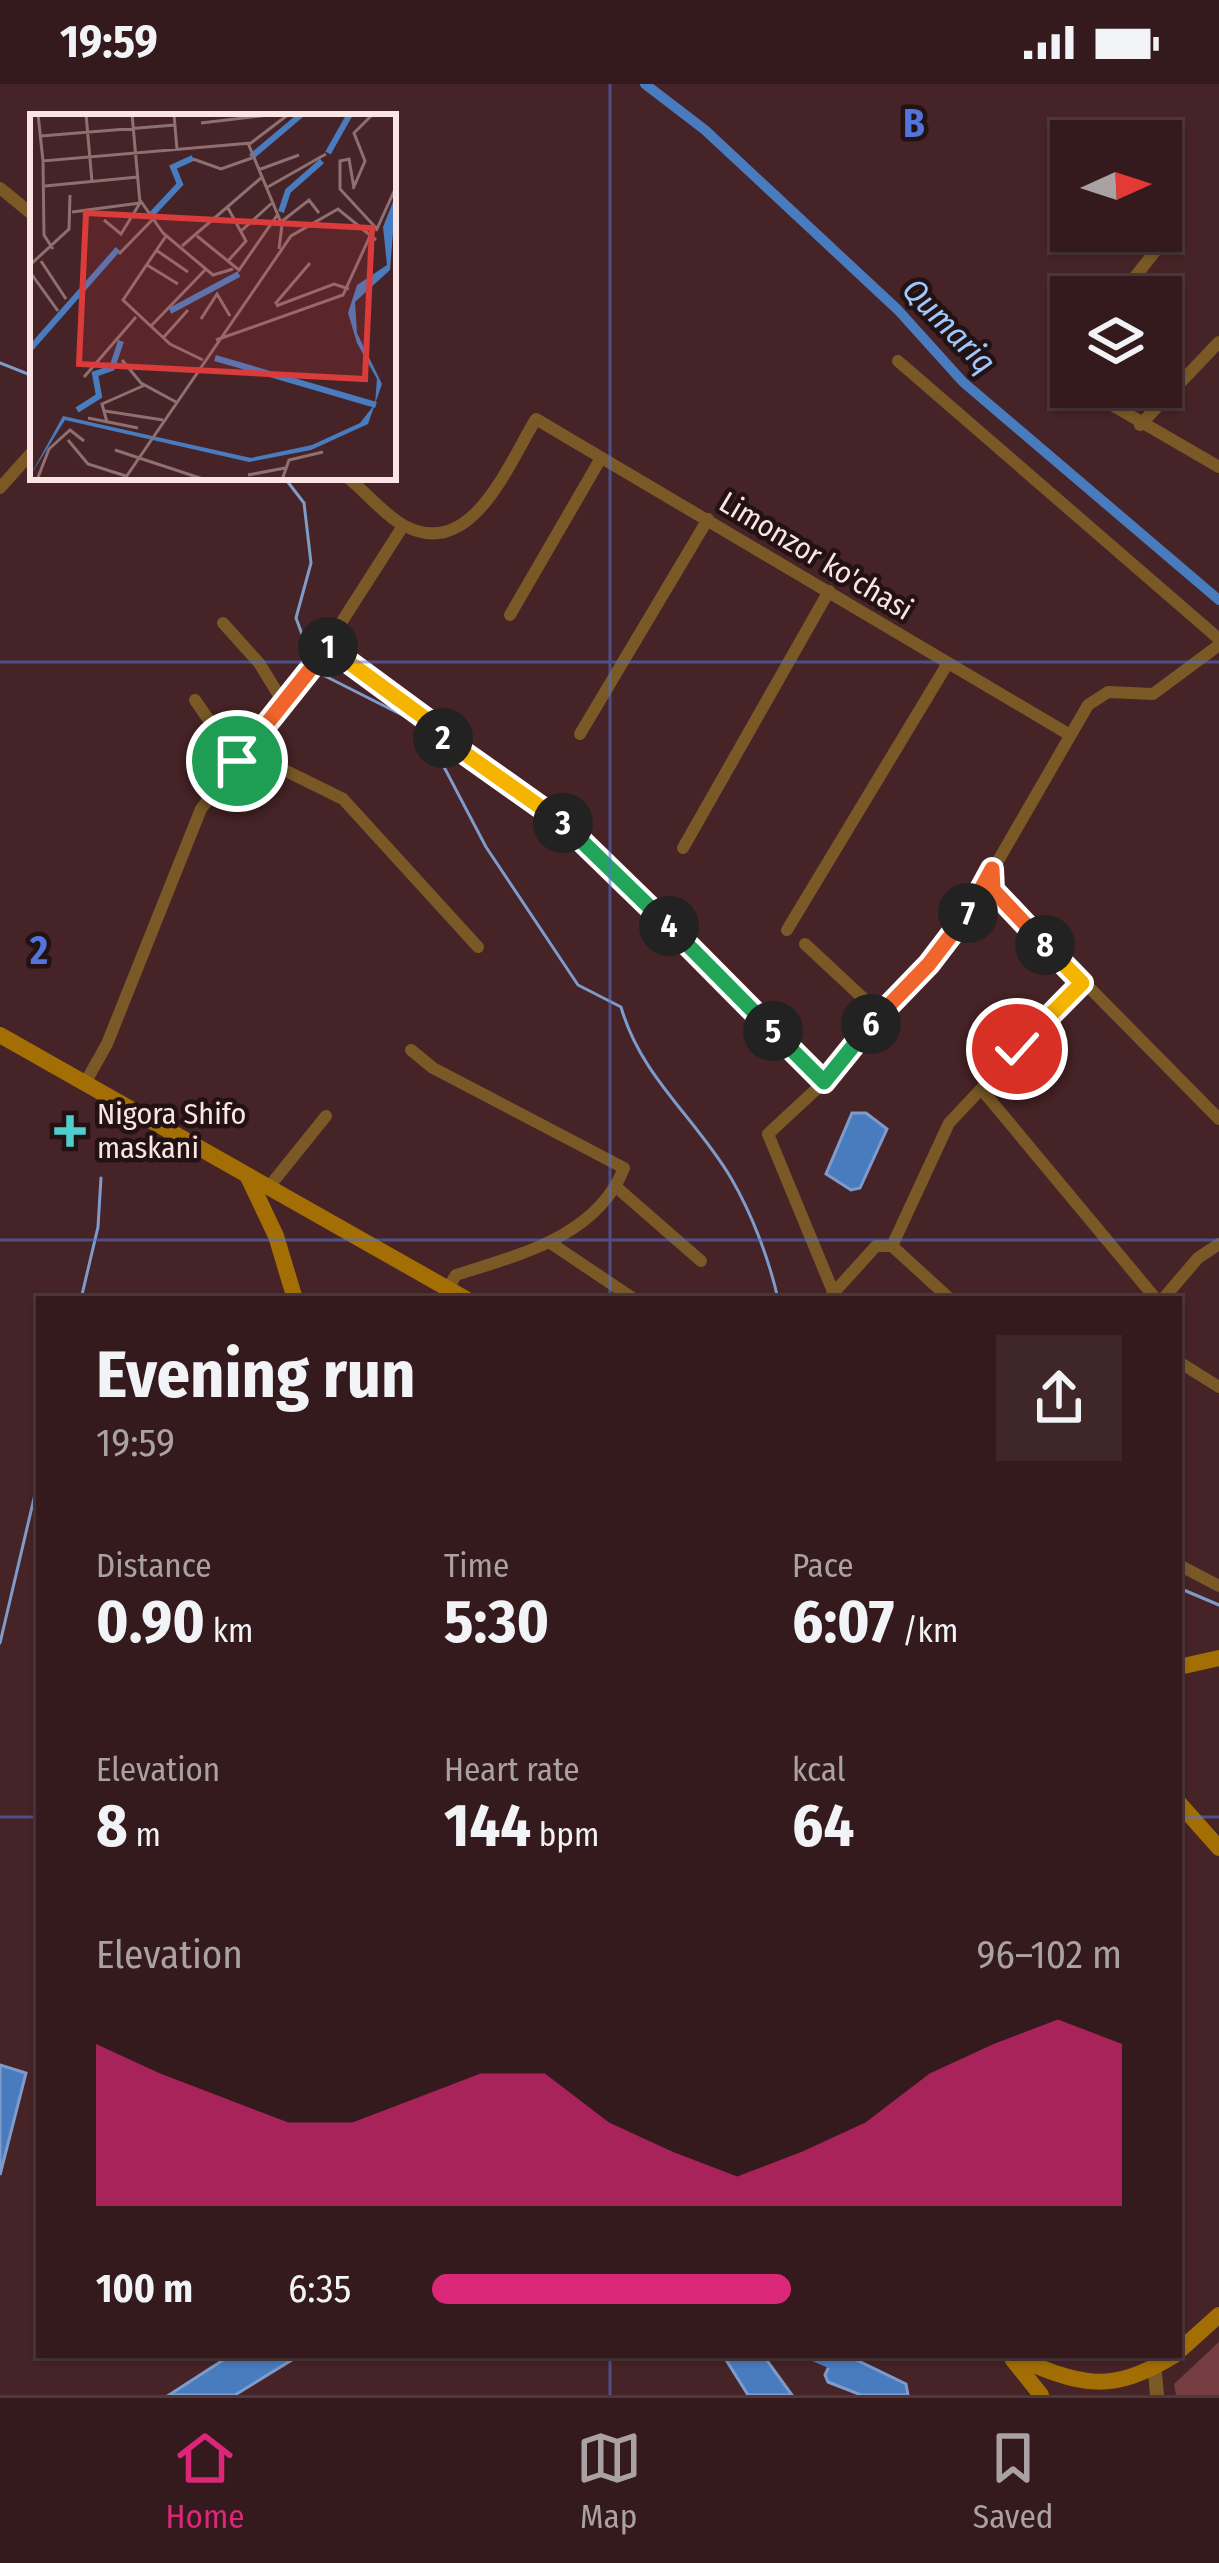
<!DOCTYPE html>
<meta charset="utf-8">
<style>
:root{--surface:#341a1c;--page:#3f2729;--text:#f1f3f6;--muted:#a9a1a3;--line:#4e383b;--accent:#db2777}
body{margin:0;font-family:"Fira Sans Condensed",sans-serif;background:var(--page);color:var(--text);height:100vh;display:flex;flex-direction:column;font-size:45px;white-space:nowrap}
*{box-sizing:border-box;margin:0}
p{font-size:39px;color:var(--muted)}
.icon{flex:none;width:66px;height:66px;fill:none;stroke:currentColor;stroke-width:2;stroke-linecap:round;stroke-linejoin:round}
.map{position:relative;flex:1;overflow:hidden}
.panel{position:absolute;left:36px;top:1212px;width:1146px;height:1062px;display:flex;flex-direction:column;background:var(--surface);border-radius:0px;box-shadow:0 3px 9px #0004,0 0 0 3px var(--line)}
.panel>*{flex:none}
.needle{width:78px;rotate:87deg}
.tools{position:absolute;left:1050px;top:36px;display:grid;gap:24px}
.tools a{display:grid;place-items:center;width:132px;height:132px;border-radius:0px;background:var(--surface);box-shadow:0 3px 9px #0004,0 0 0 3px var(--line);font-size:60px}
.pin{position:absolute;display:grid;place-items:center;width:102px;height:102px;color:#fff;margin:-51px;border:6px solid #fff;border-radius:50%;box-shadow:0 3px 12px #0007}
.km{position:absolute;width:60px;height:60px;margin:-30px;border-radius:50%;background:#222;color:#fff;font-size:33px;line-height:60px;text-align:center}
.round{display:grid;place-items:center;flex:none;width:126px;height:126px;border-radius:0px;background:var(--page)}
.summary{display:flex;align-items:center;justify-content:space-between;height:204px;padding:0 60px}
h1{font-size:66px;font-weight:700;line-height:90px}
.stats{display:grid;grid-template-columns:repeat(3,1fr);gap:18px;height:204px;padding:12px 60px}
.stats div{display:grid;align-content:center}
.stats b{font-size:60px;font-weight:700}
.stats small{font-size:33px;font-weight:400}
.stats p{font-size:33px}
.chart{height:336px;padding:24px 60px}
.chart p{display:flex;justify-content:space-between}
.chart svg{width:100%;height:216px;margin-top:12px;fill:var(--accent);opacity:.7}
ul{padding:0 60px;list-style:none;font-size:39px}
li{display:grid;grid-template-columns:192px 144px 1fr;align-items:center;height:90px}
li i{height:30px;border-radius:15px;background:var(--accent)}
.status{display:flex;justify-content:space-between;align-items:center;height:84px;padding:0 60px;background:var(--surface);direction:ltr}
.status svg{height:33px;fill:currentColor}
.tabs{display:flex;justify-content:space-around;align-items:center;height:168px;border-top:3px solid var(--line);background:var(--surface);font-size:33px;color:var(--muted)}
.tabs a{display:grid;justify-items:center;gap:6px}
.tabs .active{color:var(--accent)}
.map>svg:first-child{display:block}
.green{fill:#753d41}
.water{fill:#497cbf;stroke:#7e9bca;stroke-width:3}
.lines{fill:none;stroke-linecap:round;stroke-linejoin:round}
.stream{stroke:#7e9bca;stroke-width:3}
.canal{stroke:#497cbf;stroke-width:10}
.minor{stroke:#7a5926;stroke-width:12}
.tertiary{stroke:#7a5926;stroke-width:14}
.secondary{stroke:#a36f05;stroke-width:16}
.split-1-casing{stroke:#fff;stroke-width:24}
.split-2-casing{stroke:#fff;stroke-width:24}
.split-3-casing{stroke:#fff;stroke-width:24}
.split-4-casing{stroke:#fff;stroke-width:24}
.split-5-casing{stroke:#fff;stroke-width:24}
.split-6-casing{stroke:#fff;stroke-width:24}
.split-7-casing{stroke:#fff;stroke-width:24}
.split-8-casing{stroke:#fff;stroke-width:24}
.split-9-casing{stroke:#fff;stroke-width:24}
.split-1{stroke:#f0652b;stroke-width:15}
.split-2{stroke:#f5b400;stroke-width:15}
.split-3{stroke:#f5b400;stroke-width:15}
.split-4{stroke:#22a559;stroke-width:15}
.split-5{stroke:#22a559;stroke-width:15}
.split-6{stroke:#22a559;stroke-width:15}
.split-7{stroke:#f0652b;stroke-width:15}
.split-8{stroke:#f0652b;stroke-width:15}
.split-9{stroke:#f5b400;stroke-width:15}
.grid{fill:none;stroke:#5474db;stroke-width:3;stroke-opacity:0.55}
.poi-dot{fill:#52cdce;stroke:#221213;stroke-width:4.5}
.labels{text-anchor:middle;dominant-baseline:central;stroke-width:9;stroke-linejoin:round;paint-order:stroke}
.street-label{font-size:30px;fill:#fbe4e4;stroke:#221213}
.poi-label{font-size:30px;fill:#fbe4e4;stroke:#221213;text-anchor:start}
.water-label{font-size:33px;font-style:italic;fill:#9ec7fd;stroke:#221213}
.inset-river{fill:none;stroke:#497cbf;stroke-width:6}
.inset-road{fill:none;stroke:#8e7072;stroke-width:3}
.view{fill:#da3b3b;fill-opacity:0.15;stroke:#da3b3b;stroke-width:6}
.inset-edge{fill:none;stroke:#fbe4e4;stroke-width:6}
.grid-label{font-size:39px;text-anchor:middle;font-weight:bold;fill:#5474db;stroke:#221213;stroke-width:9;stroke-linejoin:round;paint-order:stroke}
</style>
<div class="status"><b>19:59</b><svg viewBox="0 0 49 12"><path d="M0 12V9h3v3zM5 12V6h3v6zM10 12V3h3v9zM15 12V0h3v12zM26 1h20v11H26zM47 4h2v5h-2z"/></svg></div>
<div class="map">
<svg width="1219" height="2311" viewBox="0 0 1219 2311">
<rect width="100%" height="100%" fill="#462326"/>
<path class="green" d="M1219 2258V2311H1176L1174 2300Z"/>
<g class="water">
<path d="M852 1029H866L887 1045 860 1104 851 1106 826 1090Z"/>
<path d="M0 1981 26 1989 0 2091Z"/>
<path d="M231 2271H300L235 2311H169Z"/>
<path d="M723 2271H763L792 2311H748Z"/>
<path d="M834 2271H846L906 2300 908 2311H861L828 2298 825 2291Z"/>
</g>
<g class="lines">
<g class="stream">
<path d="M0 279 33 292"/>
<path d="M284 393 304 419 311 479 296 534 310 572"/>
<path d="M315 587 422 641 486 763 578 901 621 923C641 993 695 1033 731 1094 752 1130 769 1175 778 1215"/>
<path d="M81 1215 98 1143 101 1094"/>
<path d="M1179 1504 1219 1521"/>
<path d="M0 1559 39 1393"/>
</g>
<g class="canal">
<path d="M645 0 705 46 898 226 963 298 1219 516"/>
<path d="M811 2271 829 2279"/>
</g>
<g class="minor">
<path d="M0 104 33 131"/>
<path d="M1119 213 1172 146"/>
<path d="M1071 275 1060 289 1071 296"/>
<path d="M898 277 1219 555"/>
<path d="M1081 303 1219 383"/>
<path d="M1140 341 1219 258"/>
<path d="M347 393C365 407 385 432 405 442 472 477 508 380 536 335L1070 651"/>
<path d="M0 404 33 367"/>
<path d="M510 531 601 374"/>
<path d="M223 539 259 579 283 618"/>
<path d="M326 562 430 638 467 676 563 740 824 998"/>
<path d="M195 616 237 677"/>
<path d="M580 650 708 435"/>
<path d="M246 667 343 715 478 863"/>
<path d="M683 764 829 507"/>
<path d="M992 787 993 806 1219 1035"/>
<path d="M787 846 948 579"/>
<path d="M805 860 880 930"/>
<path d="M411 966 433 984 624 1084C597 1153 518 1171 456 1191L448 1204"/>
<path d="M85 999 107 960 201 725 325 564 403 442"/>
<path d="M982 1006 1156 1215"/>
<path d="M615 1102 701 1177"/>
<path d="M268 1104 326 1032"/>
<path d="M552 1160 634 1215"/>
<path d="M892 1162 949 1039 1081 899"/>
<path d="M832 1205 768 1050 824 998 847 964 961 841 1088 621 1108 608 1153 610 1219 561"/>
<path d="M733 1215H734"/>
<path d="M828 1215 876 1162H892L950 1215"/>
<path d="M1163 1215 1198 1174 1219 1160"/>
<path d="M1179 1278 1219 1303"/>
<path d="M1179 1481 1219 1502"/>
</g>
<path class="tertiary" d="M1155 2289 1157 2311"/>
<g class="secondary">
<path d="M0 951 466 1215"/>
<path d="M248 1093 276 1152 295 1215"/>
<path d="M1179 1583 1219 1574"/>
<path d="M1179 1719 1219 1764"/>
<path d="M1179 2267 1219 2231"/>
<path d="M1010 2271C1082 2302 1109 2311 1175 2271"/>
<path d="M1013 2276 1041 2311"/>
</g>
</g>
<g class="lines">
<defs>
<path id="split-1" d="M237 677 328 563"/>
<path id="split-2" d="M328 563 430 638 443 654"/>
<path id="split-3" d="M443 654 563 739"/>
<path id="split-4" d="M563 739 669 842"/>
<path id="split-5" d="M669 842 773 947"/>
<path id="split-6" d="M773 947 824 998 871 940"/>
<path id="split-7" d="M871 940 929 880 968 829"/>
<path id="split-8" d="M968 829 992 785 993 806 1045 861"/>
<path id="split-9" d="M1017 965 1082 899 1045 861"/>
</defs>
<use href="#split-1" class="split-1-casing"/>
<use href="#split-2" class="split-2-casing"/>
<use href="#split-3" class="split-3-casing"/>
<use href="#split-4" class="split-4-casing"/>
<use href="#split-5" class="split-5-casing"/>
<use href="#split-6" class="split-6-casing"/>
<use href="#split-7" class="split-7-casing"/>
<use href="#split-8" class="split-8-casing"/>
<use href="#split-9" class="split-9-casing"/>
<use href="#split-1" class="split-1"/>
<use href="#split-2" class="split-2"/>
<use href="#split-3" class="split-3"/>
<use href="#split-4" class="split-4"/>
<use href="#split-5" class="split-5"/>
<use href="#split-6" class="split-6"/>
<use href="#split-7" class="split-7"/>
<use href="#split-8" class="split-8"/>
<use href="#split-9" class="split-9"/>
</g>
<path class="grid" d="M610 0V1215M0 578H1219M0 1156H1219M0 1733H39M1179 1733H1219M610 2271V2311"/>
<path class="poi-dot" d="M64 1029h12v12h12v12h-12v12h-12v-12h-12v-12h12z"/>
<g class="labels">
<g class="street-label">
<text transform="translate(816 472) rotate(31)">Limonzor ko'chasi</text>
</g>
<g class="poi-label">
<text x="97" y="1030">Nigora Shifo<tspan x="97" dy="34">maskani</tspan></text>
</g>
<g class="water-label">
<text transform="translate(949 242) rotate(46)">Qumariq</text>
</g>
</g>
<g transform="translate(30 30)">
<rect width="366" height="366" fill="#462326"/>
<path d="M366 80 360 156 325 188 327 219 352 270 338 310 281 336 219 348 35 306 0 362 33 302 221 344 282 331 330 309 345 290 347 265 327 229 318 199 327 171 357 151 353 113Z" fill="#497cbf"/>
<path class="inset-river" d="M298 39 320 0M221 43 272 0M251 98 258 77 292 47M122 100 150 70 143 53 163 44M140 197 209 160M0 235 88 135M185 244 346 291M47 296 69 282 65 260 82 254 91 227"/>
<path class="inset-road" d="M8 0 13 47 221 29 259 0M56 0 62 68M102 0 110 89M144 0 147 36M171 9 247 0M11 22 145 11M218 29 252 111 249 135M163 45 191 55 222 44M13 47 14 121 23 135M228 56 269 41M15 72 108 63M236 74 296 40M324 74 319 45 310 47V75L347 115M323 75 335 47 324 19 341 2M110 86 133 119 183 161 203 155M198 94 216 127 198 147M42 98 110 89M74 106 91 120 110 89M251 108 279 86 289 99M211 117 243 88M346 117 366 73M136 122 93 186 140 230 173 246M167 122 209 156 248 100M152 132 231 64M126 136 158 158M89 140 126 102M11 147 36 185M0 151 39 115 40 81M117 151 148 170M0 158 28 197M245 190 280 149M246 192 304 170 319 175M171 205 187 180 200 202M120 213 177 154M133 224 158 196M186 226 313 181 340 122M92 246 111 269 146 288M54 263 106 203M75 297 133 306M58 304 108 314M77 308 72 290 115 271M38 326 58 350 96 362M85 336 176 366M218 361 255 354M7 366 19 335 40 316 54 327M94 366 261 122 308 95 346 126M252 366 259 346 293 338"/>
<path class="view" d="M56 99 342 114 335 265 49 250Z"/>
<rect width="366" height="366" class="inset-edge"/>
</g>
<g class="grid-label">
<text x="914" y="53">B</text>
<text x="39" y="880">2</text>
</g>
</svg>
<div class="tools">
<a><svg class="needle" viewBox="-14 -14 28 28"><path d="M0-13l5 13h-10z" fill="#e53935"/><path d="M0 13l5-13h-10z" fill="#a9a1a3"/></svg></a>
<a><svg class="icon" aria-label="layers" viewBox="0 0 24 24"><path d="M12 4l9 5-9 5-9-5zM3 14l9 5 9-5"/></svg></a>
</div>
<div class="pin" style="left:237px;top:677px;background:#1e9e55"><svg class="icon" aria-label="arrive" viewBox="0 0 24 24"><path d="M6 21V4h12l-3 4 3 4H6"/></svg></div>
<div class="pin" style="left:1017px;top:965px;background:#d93025"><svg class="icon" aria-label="check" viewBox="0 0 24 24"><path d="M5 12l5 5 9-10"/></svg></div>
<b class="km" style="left:328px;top:563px">1</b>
<b class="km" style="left:443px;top:654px">2</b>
<b class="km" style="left:563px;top:739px">3</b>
<b class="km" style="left:669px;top:842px">4</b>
<b class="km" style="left:773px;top:947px">5</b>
<b class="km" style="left:871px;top:940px">6</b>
<b class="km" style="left:968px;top:829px">7</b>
<b class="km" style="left:1045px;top:861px">8</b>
<section class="panel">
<div class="summary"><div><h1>Evening run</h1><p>19:59</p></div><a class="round"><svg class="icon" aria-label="share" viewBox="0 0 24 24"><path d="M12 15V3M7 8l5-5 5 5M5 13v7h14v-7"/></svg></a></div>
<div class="stats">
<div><p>Distance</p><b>0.90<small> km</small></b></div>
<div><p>Time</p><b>5:30</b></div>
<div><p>Pace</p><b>6:07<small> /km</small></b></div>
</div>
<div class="stats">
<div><p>Elevation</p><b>8<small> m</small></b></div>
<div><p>Heart rate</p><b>144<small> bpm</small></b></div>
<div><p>kcal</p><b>64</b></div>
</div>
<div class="chart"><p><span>Elevation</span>96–102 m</p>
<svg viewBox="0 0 160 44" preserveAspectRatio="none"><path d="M0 44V11L10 17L20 22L30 27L40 27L50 22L60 17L70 17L80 27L90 33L100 38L110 33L120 27L130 17L140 11L150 6L160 11V44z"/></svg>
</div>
<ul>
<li><b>100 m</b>6:35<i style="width:52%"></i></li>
</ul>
</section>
</div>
<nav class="tabs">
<a class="active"><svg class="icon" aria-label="home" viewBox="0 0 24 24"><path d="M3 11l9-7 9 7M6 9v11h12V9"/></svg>Home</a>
<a><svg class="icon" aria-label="map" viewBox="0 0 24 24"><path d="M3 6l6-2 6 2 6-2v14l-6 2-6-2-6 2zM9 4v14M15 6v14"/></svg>Map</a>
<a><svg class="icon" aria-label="saved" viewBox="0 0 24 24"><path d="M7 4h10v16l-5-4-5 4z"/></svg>Saved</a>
</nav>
